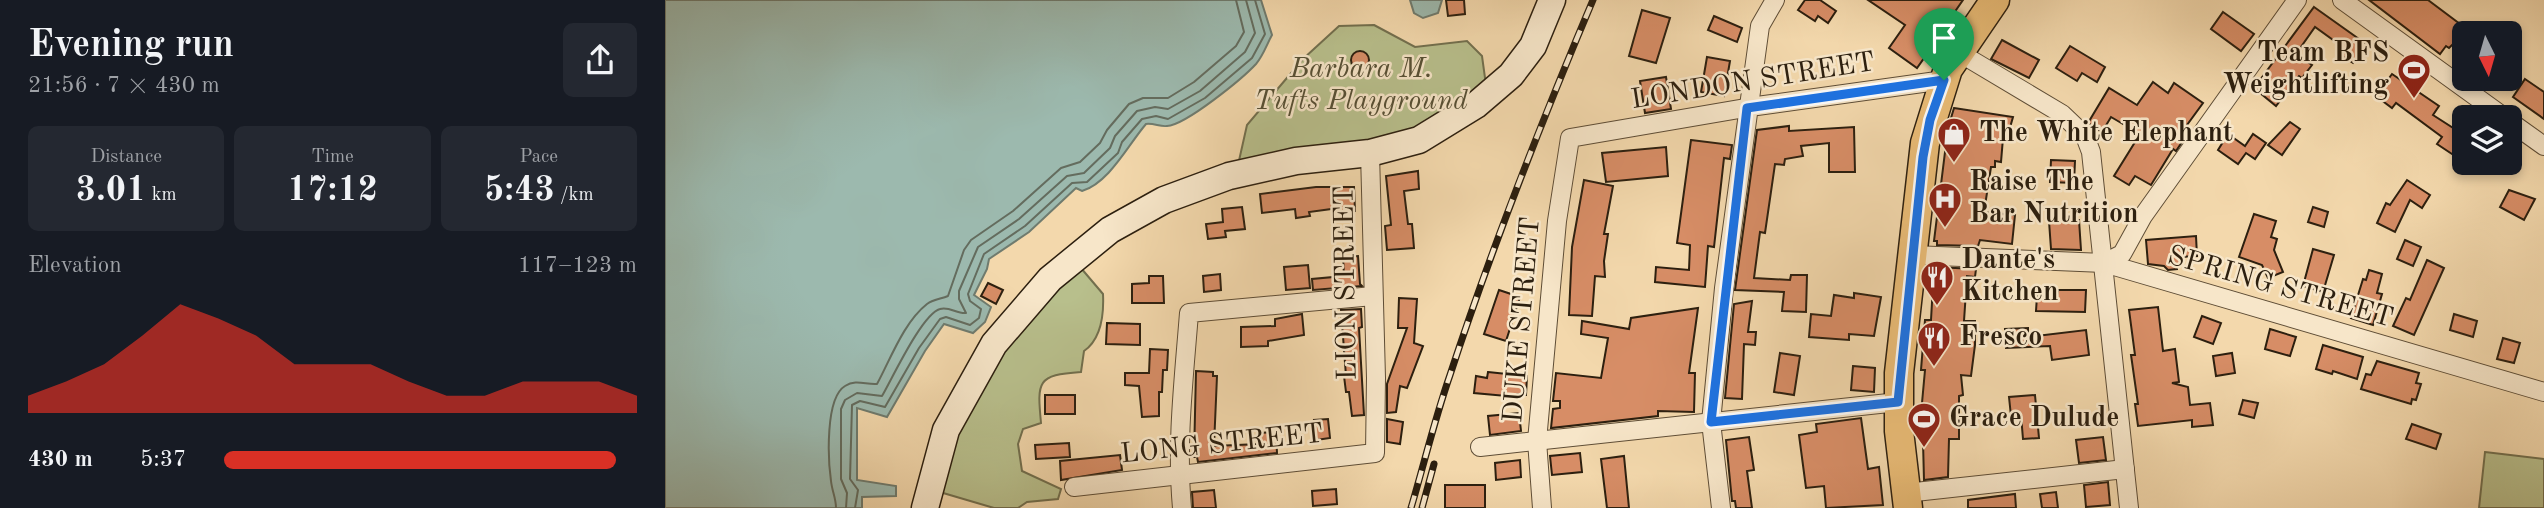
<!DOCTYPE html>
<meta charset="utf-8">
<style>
:root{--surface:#171b24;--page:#242831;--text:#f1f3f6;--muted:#9ea1a6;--accent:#d93025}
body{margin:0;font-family:"Old Standard TT",serif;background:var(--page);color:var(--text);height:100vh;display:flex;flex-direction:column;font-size:26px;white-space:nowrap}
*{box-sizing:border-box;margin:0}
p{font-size:23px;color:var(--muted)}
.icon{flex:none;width:38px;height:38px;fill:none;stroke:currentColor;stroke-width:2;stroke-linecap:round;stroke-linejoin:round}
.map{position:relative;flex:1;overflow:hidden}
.sheet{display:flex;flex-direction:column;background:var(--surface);width:665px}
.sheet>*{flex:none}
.needle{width:46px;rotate:175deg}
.controls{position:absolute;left:1787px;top:21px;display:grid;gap:14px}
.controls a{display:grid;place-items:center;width:70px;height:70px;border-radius:10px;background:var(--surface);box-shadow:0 4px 10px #0003;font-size:35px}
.pin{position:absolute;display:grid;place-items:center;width:60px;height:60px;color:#fff;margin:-72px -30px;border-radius:50% 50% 50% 0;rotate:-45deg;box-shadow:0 0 7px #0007}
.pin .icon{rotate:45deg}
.round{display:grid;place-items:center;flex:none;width:74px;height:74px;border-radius:10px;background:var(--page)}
.overview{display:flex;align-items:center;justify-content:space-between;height:119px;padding:0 28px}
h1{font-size:38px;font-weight:700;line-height:52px}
.figures{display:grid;grid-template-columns:repeat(3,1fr);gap:10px;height:119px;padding:7px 28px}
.figures div{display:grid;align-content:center;border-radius:10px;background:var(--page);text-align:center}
.figures b{font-size:35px;font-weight:700}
.figures small{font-size:19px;font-weight:400}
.figures p{font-size:19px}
.chart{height:196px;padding:14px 28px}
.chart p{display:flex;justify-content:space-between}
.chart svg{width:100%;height:126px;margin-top:7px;fill:var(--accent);opacity:.7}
ul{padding:0 28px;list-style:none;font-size:23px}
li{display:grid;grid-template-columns:112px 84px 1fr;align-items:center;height:52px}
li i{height:18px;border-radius:9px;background:var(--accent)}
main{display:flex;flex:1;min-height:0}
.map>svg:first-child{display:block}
.green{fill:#b8bf8c;stroke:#726f4e;stroke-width:2}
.water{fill:#9cb9ae;stroke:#6f7b6e;stroke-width:2}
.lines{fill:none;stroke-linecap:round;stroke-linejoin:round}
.shore{stroke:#646c5e;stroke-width:2}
.building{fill:#d78d66;stroke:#2c1f0f;stroke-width:2}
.street-casing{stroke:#5e4d36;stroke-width:20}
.secondary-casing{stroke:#2c1f0f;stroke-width:29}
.primary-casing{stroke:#2c1f0f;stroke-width:31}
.street{stroke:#f7e6c9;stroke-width:18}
.secondary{stroke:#f7e6c9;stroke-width:26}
.primary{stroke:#eabc76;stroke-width:28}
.rail-casing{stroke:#2c1f0f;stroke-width:7}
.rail{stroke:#f7e6c9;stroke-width:4.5;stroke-dasharray:13;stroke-linecap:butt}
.route-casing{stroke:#fff;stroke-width:14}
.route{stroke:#1a73e8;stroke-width:9}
.labels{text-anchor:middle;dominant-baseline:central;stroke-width:5;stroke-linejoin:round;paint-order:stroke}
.poi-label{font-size:28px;font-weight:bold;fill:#2c1f0f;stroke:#f7e6c9;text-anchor:start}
.park-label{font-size:28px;font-style:italic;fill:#564f34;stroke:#f7e6c9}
.street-label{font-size:28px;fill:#2c1f0f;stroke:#f7e6c9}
</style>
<main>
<section class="sheet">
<div class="overview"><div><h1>Evening run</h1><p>21:56 · 7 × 430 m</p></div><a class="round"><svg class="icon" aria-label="share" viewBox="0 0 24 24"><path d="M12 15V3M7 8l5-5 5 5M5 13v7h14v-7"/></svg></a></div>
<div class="figures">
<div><p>Distance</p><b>3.01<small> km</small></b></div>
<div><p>Time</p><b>17:12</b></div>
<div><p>Pace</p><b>5:43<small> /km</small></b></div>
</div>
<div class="chart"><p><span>Elevation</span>117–123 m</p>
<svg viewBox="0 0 160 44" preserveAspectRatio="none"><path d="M0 44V38L10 33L20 27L30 17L40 6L50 11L60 17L70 27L80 27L90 27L100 33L110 38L120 38L130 33L140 33L150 33L160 38V44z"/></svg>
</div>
<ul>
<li><b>430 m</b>5:37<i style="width:95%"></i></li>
</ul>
</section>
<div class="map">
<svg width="1879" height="508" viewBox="0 0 1879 508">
<rect width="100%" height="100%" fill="#f3d8ac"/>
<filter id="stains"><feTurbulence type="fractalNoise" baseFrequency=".00286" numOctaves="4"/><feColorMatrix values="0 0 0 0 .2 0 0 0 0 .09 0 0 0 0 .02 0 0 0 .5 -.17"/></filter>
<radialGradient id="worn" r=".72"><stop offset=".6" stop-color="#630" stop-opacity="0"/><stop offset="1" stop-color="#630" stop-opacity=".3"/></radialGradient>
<g class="green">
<path d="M709 25 750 47 802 41 817 56 821 85 728 142 573 165 582 125 638 59 674 26Z"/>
<path d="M410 261 438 294C439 315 436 339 419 351L416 372C372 375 372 381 376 423L358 429 353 444 357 471 396 489 393 499 362 502 353 508H329L268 490 311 376Z"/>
<path d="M1820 452 1879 459V508H1814Z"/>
</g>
<g class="water">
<path d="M0 0H596L607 35C602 44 598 56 591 64 578 78 521 125 502 126 495 127 489 123 481 124 463 145 444 183 417 191L411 188 364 232 324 259 322 269 309 295 326 307 320 322 308 333 279 324 260 351 222 417 192 408V480L231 486V496L197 497V508H0Z"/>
<path d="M745 0H777L773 13 758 18 749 13Z"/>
</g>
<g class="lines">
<g class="shore">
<path d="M171 508C171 498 167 491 166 481 163 460 160 398 180 386 191 379 201 385 212 384 226 358 239 322 262 304 269 299 276 299 283 296L299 250 306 240 348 211 396 168 415 162 435 143 442 130 464 104 478 98H503L529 82 571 46 579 32 571 0"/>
<path d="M181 508 182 493 176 479V409L180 400 192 393 217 396C227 379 257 314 275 309 284 306 292 314 301 313L294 299V291L313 247 354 219 402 176 419 173 445 148 450 136 472 111 490 107 503 109 535 91 580 52 590 33 581 0"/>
<path d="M190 508 193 490 185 479 187 405 195 401 220 407 254 348 275 319 281 317 305 325 314 318 316 309 305 301 303 294 319 254 360 226 407 183 422 182 453 153 457 142 477 119 491 116 503 119 540 98 587 58 600 34 590 0"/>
</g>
</g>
<g class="building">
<path d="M781 0H799L800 14 783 16Z"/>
<path d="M1140 0H1155L1171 11 1163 23 1153 16 1150 21 1133 10Z"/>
<path d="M1203 0H1298L1289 13 1294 17 1285 30 1281 27 1252 68 1224 48 1240 25Z"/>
<path d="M1704 0H1763L1799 27V54L1787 45 1784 48 1781 46 1775 54Z"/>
<path d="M1649 7 1701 44 1688 63 1674 54 1678 48 1675 45 1650 27 1631 54 1647 65 1637 78 1634 76 1611 106 1589 88Z"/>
<path d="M977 10 1005 18 991 63 964 56Z"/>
<path d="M1558 12 1589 34 1576 51 1546 29Z"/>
<path d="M1049 16 1077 28 1072 42 1043 30Z"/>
<path d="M1337 40 1374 60 1364 78 1326 59Z"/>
<path d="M1405 46 1440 67 1432 82 1417 73 1412 81 1391 68Z"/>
<circle cx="695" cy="60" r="9"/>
<path d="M1042 57 1065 61 1059 96 1036 92Z"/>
<path d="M1727 74 1774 106 1768 115 1799 135V162L1772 144 1777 137 1731 103 1727 108 1711 96Z"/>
<path d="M1001 77 1006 109 980 113 975 81Z"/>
<path d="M1860 79 1879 92V119L1848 97Z"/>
<path d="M1488 82 1503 93 1509 83 1538 103 1514 136 1519 139 1511 151 1508 149 1486 185 1470 176 1464 185 1449 176 1475 134 1446 117 1437 132 1423 123 1444 88 1472 105Z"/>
<path d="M1289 108 1348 117 1342 138H1338L1336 162 1330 161V167H1326L1319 212 1350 215 1347 244 1315 240 1313 246 1272 245V241H1269L1283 128Z"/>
<path d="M1625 122 1635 129 1617 155 1603 145Z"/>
<path d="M1124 126V131L1189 127 1190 172H1164V143L1136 146 1138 156 1120 159 1119 165 1110 164 1100 233 1095 232 1089 278 1125 280 1126 275H1142L1141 312 1117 311 1119 292 1070 290 1092 130Z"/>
<path d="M1563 134 1580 146 1588 134 1601 143 1590 159 1581 153 1573 164 1553 150Z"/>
<path d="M1026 140 1067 145 1065 159 1059 158 1049 247 1043 246 1040 287 990 282 991 267 1024 270 1025 245 1012 243Z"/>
<path d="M1001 147 1003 176 941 182 937 153Z"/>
<path d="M1386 160 1410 161 1409 183 1385 182Z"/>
<path d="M753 171 754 189 739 191 743 224H747L749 248 722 250 720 226 726 225 721 176Z"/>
<path d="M919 180 948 186 939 234H943L939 261 940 277 930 276 927 316 904 315 907 247Z"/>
<path d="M1742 180 1765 195 1757 208 1745 200 1730 232 1712 223 1721 203 1725 205Z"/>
<path d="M651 187H689L690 211 674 212V208L644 212 645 216 631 218 630 209 597 213 595 194Z"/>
<path d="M1844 190 1870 199 1859 220 1835 207Z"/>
<path d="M577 207 580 229 560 231 561 237 543 239 541 224 558 222 557 209Z"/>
<path d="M1648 207 1663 212 1659 227 1643 222Z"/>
<path d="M1589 214 1611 221 1606 237 1612 239 1609 250 1618 272 1603 278 1597 265 1574 257Z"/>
<path d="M1414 220 1416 250 1386 249 1384 221Z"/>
<path d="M1531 236 1532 256 1515 257 1516 266H1512V269L1503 270 1499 266 1483 264 1481 240Z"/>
<path d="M1740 240 1756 247 1748 266 1732 259Z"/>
<path d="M1648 249 1669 255 1658 292 1638 286Z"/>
<path d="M693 256 695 284 697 286 648 290 647 279 679 276 678 257Z"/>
<path d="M1762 260 1779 268 1749 335 1728 326 1741 298 1745 300Z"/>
<path d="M643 265 645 288 621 290 619 267Z"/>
<path d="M1269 267 1311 269 1310 277 1302 276 1299 321H1310V345L1306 376 1296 375 1298 395 1294 396V439H1284L1283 477 1259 480 1257 403 1260 370H1256L1260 320H1266Z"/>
<path d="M1704 270 1717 274 1712 293 1717 294 1708 325 1686 318 1698 279 1701 280Z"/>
<path d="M555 274 556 290 539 292 538 276Z"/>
<path d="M484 276H498L499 303H467V284L484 283Z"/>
<path d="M323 283 338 290 331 304 316 296Z"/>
<path d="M834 290 855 297 841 341 819 334Z"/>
<path d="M1393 290H1421L1420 312 1371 311 1372 296H1392Z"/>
<path d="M1189 293 1216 297 1209 336 1184 334V340L1144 337 1146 314 1166 316 1169 295 1189 298Z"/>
<path d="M734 298 752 299 749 343 758 346 742 388 735 386 731 412 722 413V384L742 328H733Z"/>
<path d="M1087 301 1083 332H1091L1090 345 1079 344 1077 399 1060 398 1069 304Z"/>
<path d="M1493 307 1498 351 1510 349 1514 382 1507 383 1523 387 1525 405 1545 403 1548 425 1527 427V420L1473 426 1470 404H1473L1466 355H1470L1464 310Z"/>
<path d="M1033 308 1024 373H1030L1029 412 993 411V416L886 428 888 409 895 408V401H888L891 373 936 378 943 338 916 334 917 321 964 329 966 318Z"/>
<path d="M696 309 697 327 694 328 699 415 687 416 684 392H681L679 376H681L676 310Z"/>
<path d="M637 314 639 335 603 341V346L576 347V327L610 326V319Z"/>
<path d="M1789 314 1812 321 1808 337 1785 330Z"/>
<path d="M1537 316 1556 323 1548 344 1529 337Z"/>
<path d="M442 323 475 324V345L441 344Z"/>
<path d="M1363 328V337L1421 330 1424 355 1387 360 1385 346 1341 348 1340 329Z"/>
<path d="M1605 329 1631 337 1625 356 1600 349Z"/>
<path d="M1838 338 1855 343 1849 363 1832 359Z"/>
<path d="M1658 345 1698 357 1692 379 1668 371 1667 374 1651 369Z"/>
<path d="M485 349 503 350 502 370H498L497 392H494V416L477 417 474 386 460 385V373H484Z"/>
<path d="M1115 353 1135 356 1129 395 1109 392Z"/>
<path d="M1567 353 1570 373 1551 376 1548 356Z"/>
<path d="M1712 361 1754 373 1751 383 1756 384 1751 400 1747 399 1746 404 1696 389 1701 374 1706 375Z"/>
<path d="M1188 366 1210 368 1209 392 1186 390Z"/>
<path d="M531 371 548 372V376H552L549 446 594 444 593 433 611 432 612 453 533 462 532 457H529Z"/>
<path d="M823 372 862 376 861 395 852 394V397L809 393 811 376 822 378Z"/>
<rect x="380" y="395" width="30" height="19"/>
<path d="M1370 395 1374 438 1358 439 1356 415 1346 416 1344 397Z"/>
<path d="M1578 400 1593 403 1589 418 1574 414Z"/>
<path d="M854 413 856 431 825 435 823 416Z"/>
<path d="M1196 418 1203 469 1214 467 1218 505 1161 508 1159 486 1141 488 1134 435 1152 432 1151 424Z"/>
<path d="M663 419 665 438 651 440 649 420Z"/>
<path d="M722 419 738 422 735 444 722 442Z"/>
<path d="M1747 424 1776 434 1771 449 1741 439Z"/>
<path d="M1084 437 1089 470 1082 471 1087 508H1071L1070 501H1067L1061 440Z"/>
<path d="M1438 437 1441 460 1414 463 1411 440Z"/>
<path d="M404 443 405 457 371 459 370 445Z"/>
<path d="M915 453 917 472 887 475 885 456Z"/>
<path d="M455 455 457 470 396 480 395 461Z"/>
<path d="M959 456 964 508H942L936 459Z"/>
<path d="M855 460 856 477 831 480 830 463Z"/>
<path d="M1443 482 1445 505 1421 507 1419 485Z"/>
<rect x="780" y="485" width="40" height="23"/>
<path d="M671 489 672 504 648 506 647 491Z"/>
<path d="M549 490 551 508H528L527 492Z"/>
<path d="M1391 492 1393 508H1377L1375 494Z"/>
<path d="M1350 494 1351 508H1303V500Z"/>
</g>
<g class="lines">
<defs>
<g id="street">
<path d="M1677 0 1839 117"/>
<path d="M1293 52 1397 114 1420 136 1426 152 1464 508"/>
<path d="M1844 121 1879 146"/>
<path d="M1248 255 1439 263 1879 392"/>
<path d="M1439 263 1457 254 1478 216 1632 0"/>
<path d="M815 447 1233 402"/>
<path d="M409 487 710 453 711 378 705 153"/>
<path d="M1241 493 1460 469"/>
<path d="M517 508C511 443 519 378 524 313L708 296"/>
<path d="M877 508 872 441 892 221 905 138 1092 106 1279 80"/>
<path d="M1056 508 1046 422 1059 288 1095 26 1110 0"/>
</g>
<path id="secondary" d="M260 508 281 430 329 344 385 279 445 230 499 200 564 176 631 161 705 153 754 140 811 105 846 75 868 46 887 0"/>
<path id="primary" d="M1243 508 1234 431V373L1260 143 1283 69 1330 0"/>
</defs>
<use href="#street" class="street-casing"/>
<use href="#secondary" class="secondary-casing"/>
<use href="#primary" class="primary-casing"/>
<use href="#street" class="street"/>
<use href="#secondary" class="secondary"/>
<use href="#primary" class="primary"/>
<defs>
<g id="rail">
<path d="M746 508C759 464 770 418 785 375 827 247 876 123 928 0"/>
<path d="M757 508 769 464"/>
</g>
</defs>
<use href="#rail" class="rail-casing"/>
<use href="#rail" class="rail"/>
</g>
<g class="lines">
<defs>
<path id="route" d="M1279 80 1265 120 1258 157 1233 402 1046 422 1082 108Z"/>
</defs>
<use href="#route" class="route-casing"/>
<use href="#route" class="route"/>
</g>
<defs>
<symbol id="stadium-pin" viewBox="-11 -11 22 30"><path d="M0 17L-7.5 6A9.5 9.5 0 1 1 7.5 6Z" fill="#8f2418" stroke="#f7e6c9"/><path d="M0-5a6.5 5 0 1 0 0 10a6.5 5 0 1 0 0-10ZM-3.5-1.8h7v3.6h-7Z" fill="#fff"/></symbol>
<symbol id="shop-pin" viewBox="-11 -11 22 30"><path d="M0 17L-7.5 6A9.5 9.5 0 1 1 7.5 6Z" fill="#8f2418" stroke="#f7e6c9"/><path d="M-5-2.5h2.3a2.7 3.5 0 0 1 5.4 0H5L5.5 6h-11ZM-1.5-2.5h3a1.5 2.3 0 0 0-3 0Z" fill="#fff"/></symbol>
<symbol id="hospital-pin" viewBox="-11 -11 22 30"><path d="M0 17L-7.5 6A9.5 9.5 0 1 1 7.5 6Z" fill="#8f2418" stroke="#f7e6c9"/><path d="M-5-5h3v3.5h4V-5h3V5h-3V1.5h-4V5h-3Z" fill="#fff"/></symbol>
<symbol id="restaurant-pin" viewBox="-11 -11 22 30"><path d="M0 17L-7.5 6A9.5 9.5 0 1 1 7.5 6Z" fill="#8f2418" stroke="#f7e6c9"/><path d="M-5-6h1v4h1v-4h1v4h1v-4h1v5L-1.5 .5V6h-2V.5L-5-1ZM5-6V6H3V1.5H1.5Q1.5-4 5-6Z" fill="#fff"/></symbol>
</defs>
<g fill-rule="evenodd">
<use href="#stadium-pin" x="1730" y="51" width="38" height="52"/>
<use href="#shop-pin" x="1270" y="115" width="38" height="52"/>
<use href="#hospital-pin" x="1261" y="180" width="38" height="52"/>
<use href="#restaurant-pin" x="1253" y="258" width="38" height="52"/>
<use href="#restaurant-pin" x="1250" y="319" width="38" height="52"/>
<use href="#stadium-pin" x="1240" y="400" width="38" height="52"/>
</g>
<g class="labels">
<g class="poi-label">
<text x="1724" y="54" text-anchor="end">Team BFS<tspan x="1724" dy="32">Weightlifting</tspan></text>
<text x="1314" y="134">The White Elephant</text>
<text x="1304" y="183">Raise The<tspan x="1304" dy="32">Bar Nutrition</tspan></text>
<text x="1296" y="261">Dante's<tspan x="1296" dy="32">Kitchen</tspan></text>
<text x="1294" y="338">Fresco</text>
<text x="1284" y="419">Grace Dulude</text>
</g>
<g class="park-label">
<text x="696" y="70">Barbara M.<tspan x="696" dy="32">Tufts Playground</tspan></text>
</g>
<g class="street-label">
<text transform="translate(1088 82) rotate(-9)">LONDON STREET</text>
<text transform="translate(682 283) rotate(-91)">LION STREET</text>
<text transform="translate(1615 288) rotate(16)">SPRING STREET</text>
<text transform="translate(858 320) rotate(-85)">DUKE STREET</text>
<text transform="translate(557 445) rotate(-6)">LONG STREET</text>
</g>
</g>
<rect width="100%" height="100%" filter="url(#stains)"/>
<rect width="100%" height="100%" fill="url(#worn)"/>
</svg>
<div class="controls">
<a><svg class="needle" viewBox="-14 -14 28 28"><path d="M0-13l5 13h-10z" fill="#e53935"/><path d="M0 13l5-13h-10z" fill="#9ea1a6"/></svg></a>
<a><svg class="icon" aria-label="layers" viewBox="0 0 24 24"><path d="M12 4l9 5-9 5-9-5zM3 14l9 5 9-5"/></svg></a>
</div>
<div class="pin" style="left:1279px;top:80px;background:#1e9e55"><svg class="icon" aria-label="arrive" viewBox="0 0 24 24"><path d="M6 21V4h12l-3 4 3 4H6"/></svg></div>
</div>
</main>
